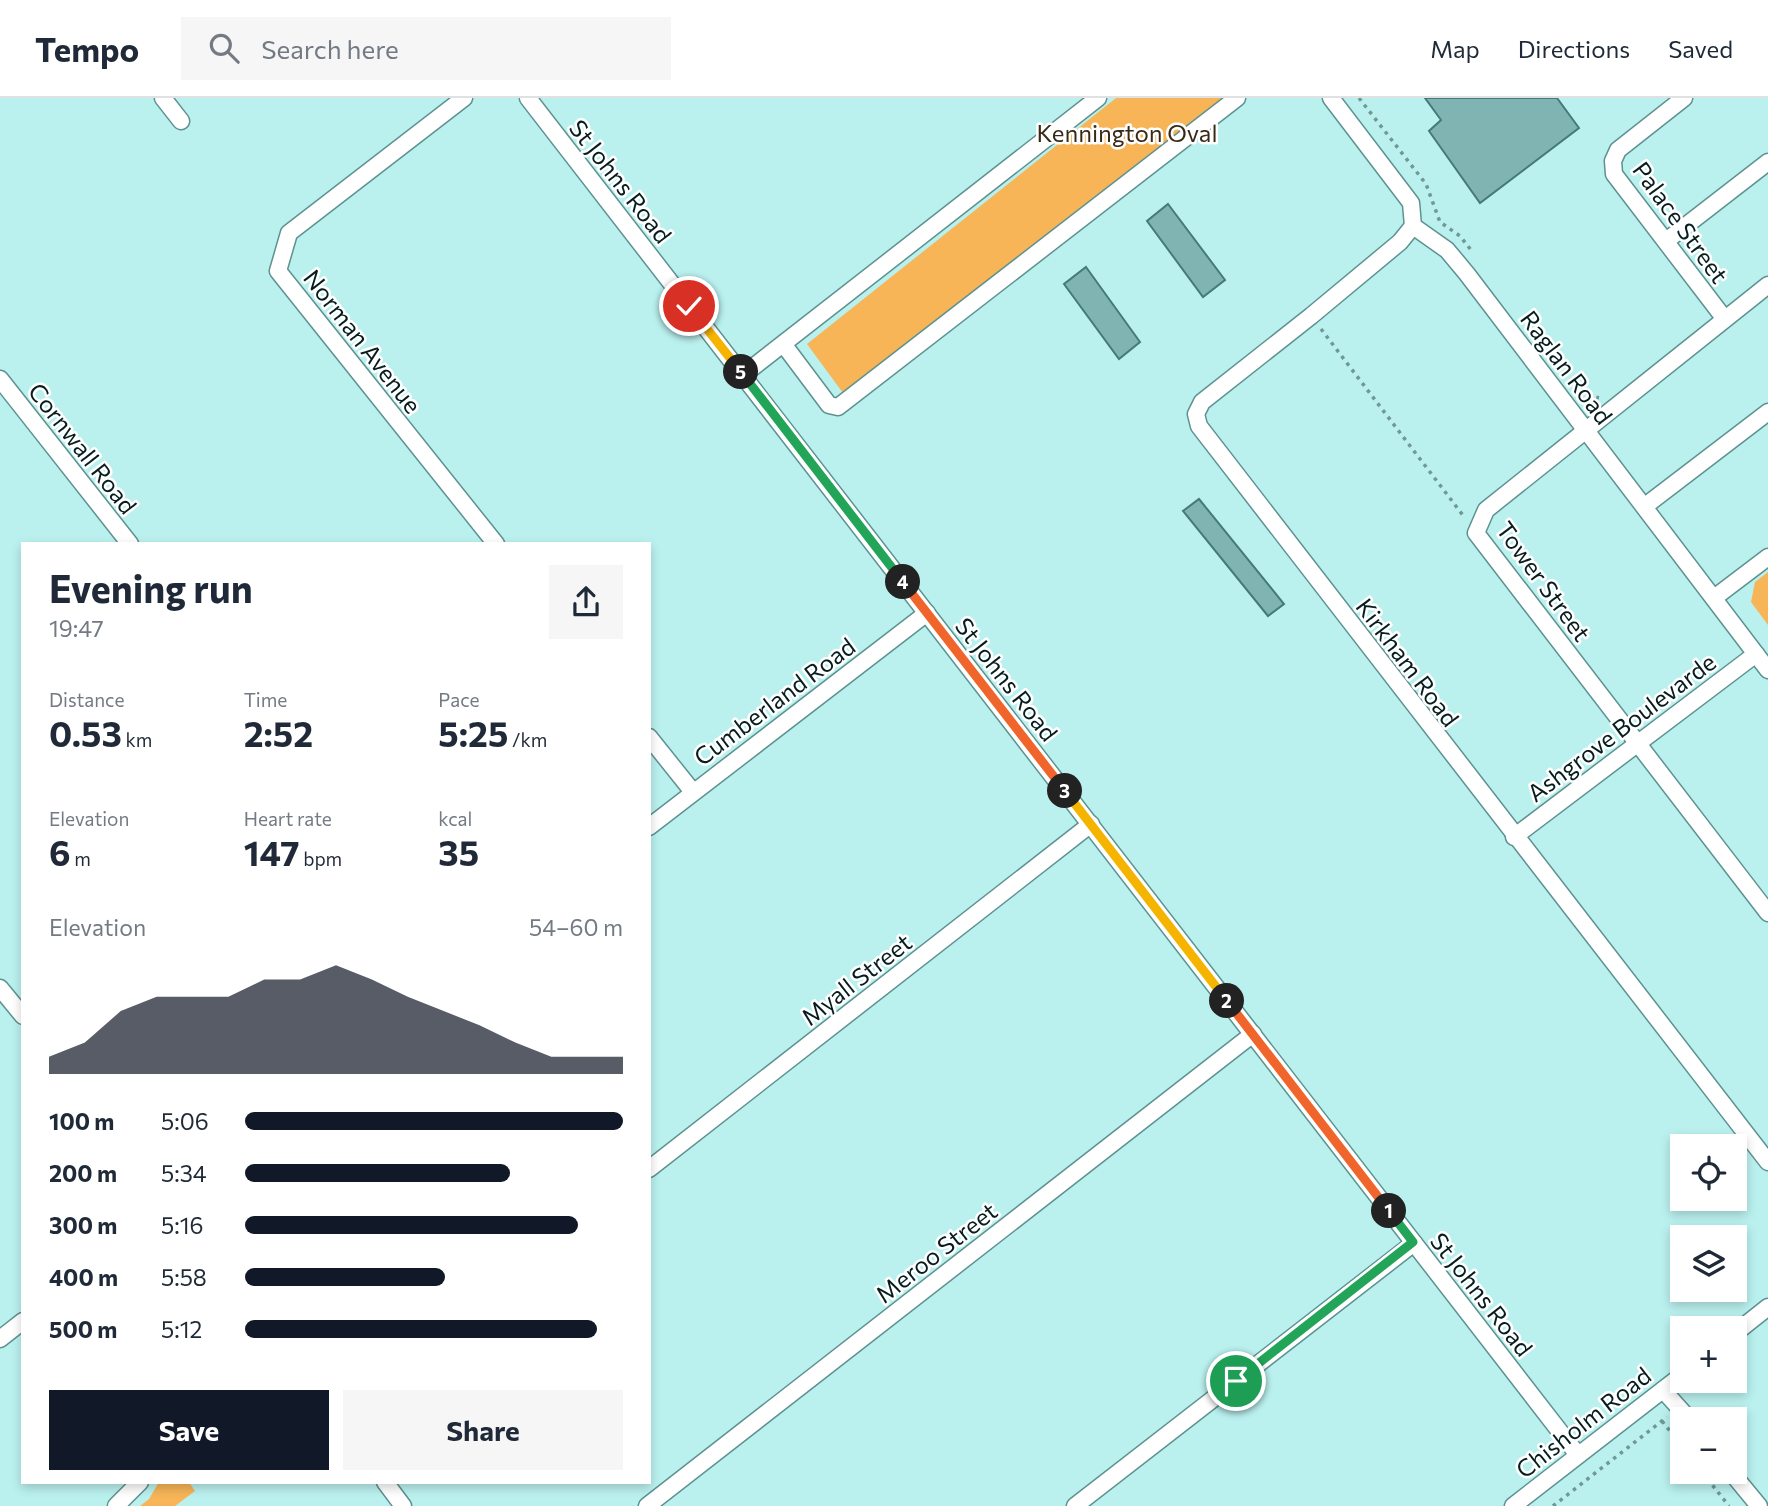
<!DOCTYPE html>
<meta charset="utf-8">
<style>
:root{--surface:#fff;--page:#f6f6f7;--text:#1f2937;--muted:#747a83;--line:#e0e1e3;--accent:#111827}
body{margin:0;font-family:Commissioner,sans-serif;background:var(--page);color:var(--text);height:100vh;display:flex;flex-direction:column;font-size:26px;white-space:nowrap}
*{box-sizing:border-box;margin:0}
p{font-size:23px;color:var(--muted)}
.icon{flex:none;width:38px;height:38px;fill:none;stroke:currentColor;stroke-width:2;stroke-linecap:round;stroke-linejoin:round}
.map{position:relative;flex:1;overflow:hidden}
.panel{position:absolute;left:21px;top:444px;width:630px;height:942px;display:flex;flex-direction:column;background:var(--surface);border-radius:0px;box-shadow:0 4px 10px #0003}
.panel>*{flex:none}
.tools{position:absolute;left:1670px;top:1036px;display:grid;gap:14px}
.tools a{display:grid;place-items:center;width:77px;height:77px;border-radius:0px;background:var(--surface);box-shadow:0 4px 10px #0003;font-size:35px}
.pin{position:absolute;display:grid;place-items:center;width:60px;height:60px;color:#fff;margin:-30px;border:4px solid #fff;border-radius:50%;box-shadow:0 2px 7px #0007}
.km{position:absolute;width:35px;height:35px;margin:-18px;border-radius:50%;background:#222;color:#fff;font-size:19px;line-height:35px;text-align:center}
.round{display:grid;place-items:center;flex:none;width:74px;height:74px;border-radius:0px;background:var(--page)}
.summary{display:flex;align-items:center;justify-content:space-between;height:119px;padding:0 28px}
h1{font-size:38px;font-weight:700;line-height:52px}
.stats{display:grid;grid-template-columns:repeat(3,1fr);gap:10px;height:119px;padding:7px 28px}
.stats div{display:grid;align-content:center}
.stats b{font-size:35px;font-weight:700}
.stats small{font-size:19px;font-weight:400}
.stats p{font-size:19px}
.chart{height:196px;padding:14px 28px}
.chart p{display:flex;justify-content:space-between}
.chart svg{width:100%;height:126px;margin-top:7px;fill:var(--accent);opacity:.7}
.button{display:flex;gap:14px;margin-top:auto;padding:14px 28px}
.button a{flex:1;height:80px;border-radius:0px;background:var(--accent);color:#fff;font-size:28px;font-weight:700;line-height:80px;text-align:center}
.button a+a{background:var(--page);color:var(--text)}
ul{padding:0 28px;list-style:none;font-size:23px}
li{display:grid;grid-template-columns:112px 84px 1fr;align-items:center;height:52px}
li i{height:18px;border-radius:9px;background:var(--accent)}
header{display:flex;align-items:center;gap:42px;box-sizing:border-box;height:98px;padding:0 35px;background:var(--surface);border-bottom:2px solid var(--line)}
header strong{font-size:33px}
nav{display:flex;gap:38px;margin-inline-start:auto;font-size:24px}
.search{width:490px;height:63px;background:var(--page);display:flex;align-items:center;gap:18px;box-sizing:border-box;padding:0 24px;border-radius:0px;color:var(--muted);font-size:26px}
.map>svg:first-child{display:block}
.green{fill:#f7b558}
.building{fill:#7fb4b2;stroke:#467a79;stroke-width:2}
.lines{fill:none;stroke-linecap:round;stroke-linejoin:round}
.street-casing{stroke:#5d9290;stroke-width:19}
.path{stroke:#6f9897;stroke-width:3.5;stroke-dasharray:3.5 5;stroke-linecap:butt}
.street{stroke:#fff;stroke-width:16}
.split-1-casing{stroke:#fff;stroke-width:14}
.split-2-casing{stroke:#fff;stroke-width:14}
.split-3-casing{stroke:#fff;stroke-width:14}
.split-4-casing{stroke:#fff;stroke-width:14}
.split-5-casing{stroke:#fff;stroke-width:14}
.split-6-casing{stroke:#fff;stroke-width:14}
.split-1{stroke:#22a559;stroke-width:9}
.split-2{stroke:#f0652b;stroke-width:9}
.split-3{stroke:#f5b400;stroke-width:9}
.split-4{stroke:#f0652b;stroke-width:9}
.split-5{stroke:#22a559;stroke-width:9}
.split-6{stroke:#f5b400;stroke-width:9}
.labels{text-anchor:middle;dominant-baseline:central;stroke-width:5;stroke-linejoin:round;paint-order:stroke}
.park-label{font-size:24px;fill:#392a16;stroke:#fff}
.street-label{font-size:24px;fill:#071d1d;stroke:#fff}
</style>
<header>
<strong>Tempo</strong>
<div class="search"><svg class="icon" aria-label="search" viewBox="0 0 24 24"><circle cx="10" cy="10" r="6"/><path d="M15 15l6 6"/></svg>Search here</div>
<nav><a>Map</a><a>Directions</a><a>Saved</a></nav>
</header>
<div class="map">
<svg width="1768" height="1408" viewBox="0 0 1768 1408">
<rect width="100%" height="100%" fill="#baf1ef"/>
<g class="green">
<path d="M1116 0H1227L843 295 807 246Z"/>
<path d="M1768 474V527L1751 504 1755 484Z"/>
<path d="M159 1384H189L195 1393 175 1408H140L149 1401Z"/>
</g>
<g class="building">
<path d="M1425 0H1557L1579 30 1480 105 1429 33 1441 22Z"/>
<path d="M1168 106 1225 182 1203 199 1147 123Z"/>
<path d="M1086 169 1140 244 1119 261 1064 186Z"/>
<path d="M1199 401 1284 506 1268 518 1183 413Z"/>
</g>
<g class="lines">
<defs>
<g id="street">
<path d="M163 0 181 23"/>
<path d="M464 0 289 135 278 173 496 446"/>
<path d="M528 0 1578 1357"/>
<path d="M1331 0 1411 105 1413 128 1447 152 1467 176 1768 572"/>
<path d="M1684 0 1618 52 1613 63 1614 76 1724 220"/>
<path d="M1413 128 1400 144 1311 218 1202 304 1196 316 1199 328 1768 1064"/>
<path d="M1666 143 1768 64"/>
<path d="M1768 187 1486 412 1476 435 1768 815"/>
<path d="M784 247 829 307 838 309 1237 0"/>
<path d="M743 277 1098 0"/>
<path d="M0 281 130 446"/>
<path d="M1645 408 1768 314"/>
<path d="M1714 500 1768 459"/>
<path d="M649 639 693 694"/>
<path d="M649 729 927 515"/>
<path d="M1514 739 1756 556"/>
<path d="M0 890 23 918"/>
<path d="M649 1071 1091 726"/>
<path d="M1734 1236 1768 1209"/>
<path d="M0 1241 23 1223"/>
<path d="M1663 1292 1689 1321"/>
<path d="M1731 1374 1759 1408"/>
<path d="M385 1384 403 1408"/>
<path d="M116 1408 140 1384"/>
<path d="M647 1408 1253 936"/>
<path d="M1075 1408 1414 1145"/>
<path d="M1513 1408 1682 1277"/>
</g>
</defs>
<use href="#street" class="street-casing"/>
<g class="path">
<path d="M1359 0 1426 86 1440 124 1460 138 1471 152"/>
<path d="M1321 231 1465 420"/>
<path d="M1534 233 1583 296 1599 300"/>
<path d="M1662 1323 1682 1348"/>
<path d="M1702 1374 1729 1408"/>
<path d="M1553 1408 1667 1319"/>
</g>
<use href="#street" class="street"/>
</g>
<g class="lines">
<defs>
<path id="split-1" d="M1236 1283 1413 1144 1389 1113"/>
<path id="split-2" d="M1227 903 1389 1113"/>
<path id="split-3" d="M1065 693 1227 903"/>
<path id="split-4" d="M903 484 1065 693"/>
<path id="split-5" d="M741 274 903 484"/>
<path id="split-6" d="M689 208 741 274"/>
</defs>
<use href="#split-1" class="split-1-casing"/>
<use href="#split-2" class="split-2-casing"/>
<use href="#split-3" class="split-3-casing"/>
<use href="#split-4" class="split-4-casing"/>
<use href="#split-5" class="split-5-casing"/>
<use href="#split-6" class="split-6-casing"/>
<use href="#split-1" class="split-1"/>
<use href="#split-2" class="split-2"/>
<use href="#split-3" class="split-3"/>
<use href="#split-4" class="split-4"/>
<use href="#split-5" class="split-5"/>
<use href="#split-6" class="split-6"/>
</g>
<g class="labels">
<g class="park-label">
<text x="1127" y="34">Kennington Oval</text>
</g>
<g class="street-label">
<text transform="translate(621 83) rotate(52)">St Johns Road</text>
<text transform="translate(1681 124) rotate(54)">Palace Street</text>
<text transform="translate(363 243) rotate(52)">Norman Avenue</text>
<text transform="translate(1567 269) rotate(53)">Raglan Road</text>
<text transform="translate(83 350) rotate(52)">Cornwall Road</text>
<text transform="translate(1544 483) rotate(54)">Tower Street</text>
<text transform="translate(1408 564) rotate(53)">Kirkham Road</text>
<text transform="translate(1007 581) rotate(52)">St Johns Road</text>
<text transform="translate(774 603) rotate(-37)">Cumberland Road</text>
<text transform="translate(1621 629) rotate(-37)">Ashgrove Boulevarde</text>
<text transform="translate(856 881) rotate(-38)">Myall Street</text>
<text transform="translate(936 1154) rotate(-38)">Meroo Street</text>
<text transform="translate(1482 1196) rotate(52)">St Johns Road</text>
<text transform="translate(1583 1324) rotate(-38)">Chisholm Road</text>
</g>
</g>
</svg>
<div class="tools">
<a><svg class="icon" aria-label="locate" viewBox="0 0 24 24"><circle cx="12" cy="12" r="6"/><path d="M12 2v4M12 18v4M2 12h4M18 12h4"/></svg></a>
<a><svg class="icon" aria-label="layers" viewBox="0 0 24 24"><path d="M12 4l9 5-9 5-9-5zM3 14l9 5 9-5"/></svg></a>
<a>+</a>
<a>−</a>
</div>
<div class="pin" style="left:1236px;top:1283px;background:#1e9e55"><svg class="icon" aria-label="arrive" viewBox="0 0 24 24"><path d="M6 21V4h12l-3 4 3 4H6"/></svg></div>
<div class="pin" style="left:689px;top:208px;background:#d93025"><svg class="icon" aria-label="check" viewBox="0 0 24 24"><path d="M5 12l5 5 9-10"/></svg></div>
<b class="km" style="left:1389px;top:1113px">1</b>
<b class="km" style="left:1227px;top:903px">2</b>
<b class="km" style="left:1065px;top:693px">3</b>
<b class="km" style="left:903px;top:484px">4</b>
<b class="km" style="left:741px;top:274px">5</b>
<section class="panel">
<div class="summary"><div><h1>Evening run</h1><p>19:47</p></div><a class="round"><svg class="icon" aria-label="share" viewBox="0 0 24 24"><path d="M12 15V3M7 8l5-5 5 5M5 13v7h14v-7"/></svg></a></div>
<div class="stats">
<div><p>Distance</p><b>0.53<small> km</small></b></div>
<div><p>Time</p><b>2:52</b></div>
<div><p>Pace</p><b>5:25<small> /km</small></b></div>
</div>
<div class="stats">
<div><p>Elevation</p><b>6<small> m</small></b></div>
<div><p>Heart rate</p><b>147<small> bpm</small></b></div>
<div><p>kcal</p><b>35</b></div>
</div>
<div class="chart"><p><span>Elevation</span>54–60 m</p>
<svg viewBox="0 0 160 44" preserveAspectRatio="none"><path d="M0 44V38L10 33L20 22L30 17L40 17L50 17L60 11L70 11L80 6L90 11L100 17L110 22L120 27L130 33L140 38L150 38L160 38V44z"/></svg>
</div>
<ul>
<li><b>100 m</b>5:06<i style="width:100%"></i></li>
<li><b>200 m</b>5:34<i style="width:70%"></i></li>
<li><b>300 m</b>5:16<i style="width:88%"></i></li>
<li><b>400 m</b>5:58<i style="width:53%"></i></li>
<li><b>500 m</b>5:12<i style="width:93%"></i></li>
</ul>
<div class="button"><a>Save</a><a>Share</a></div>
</section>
</div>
